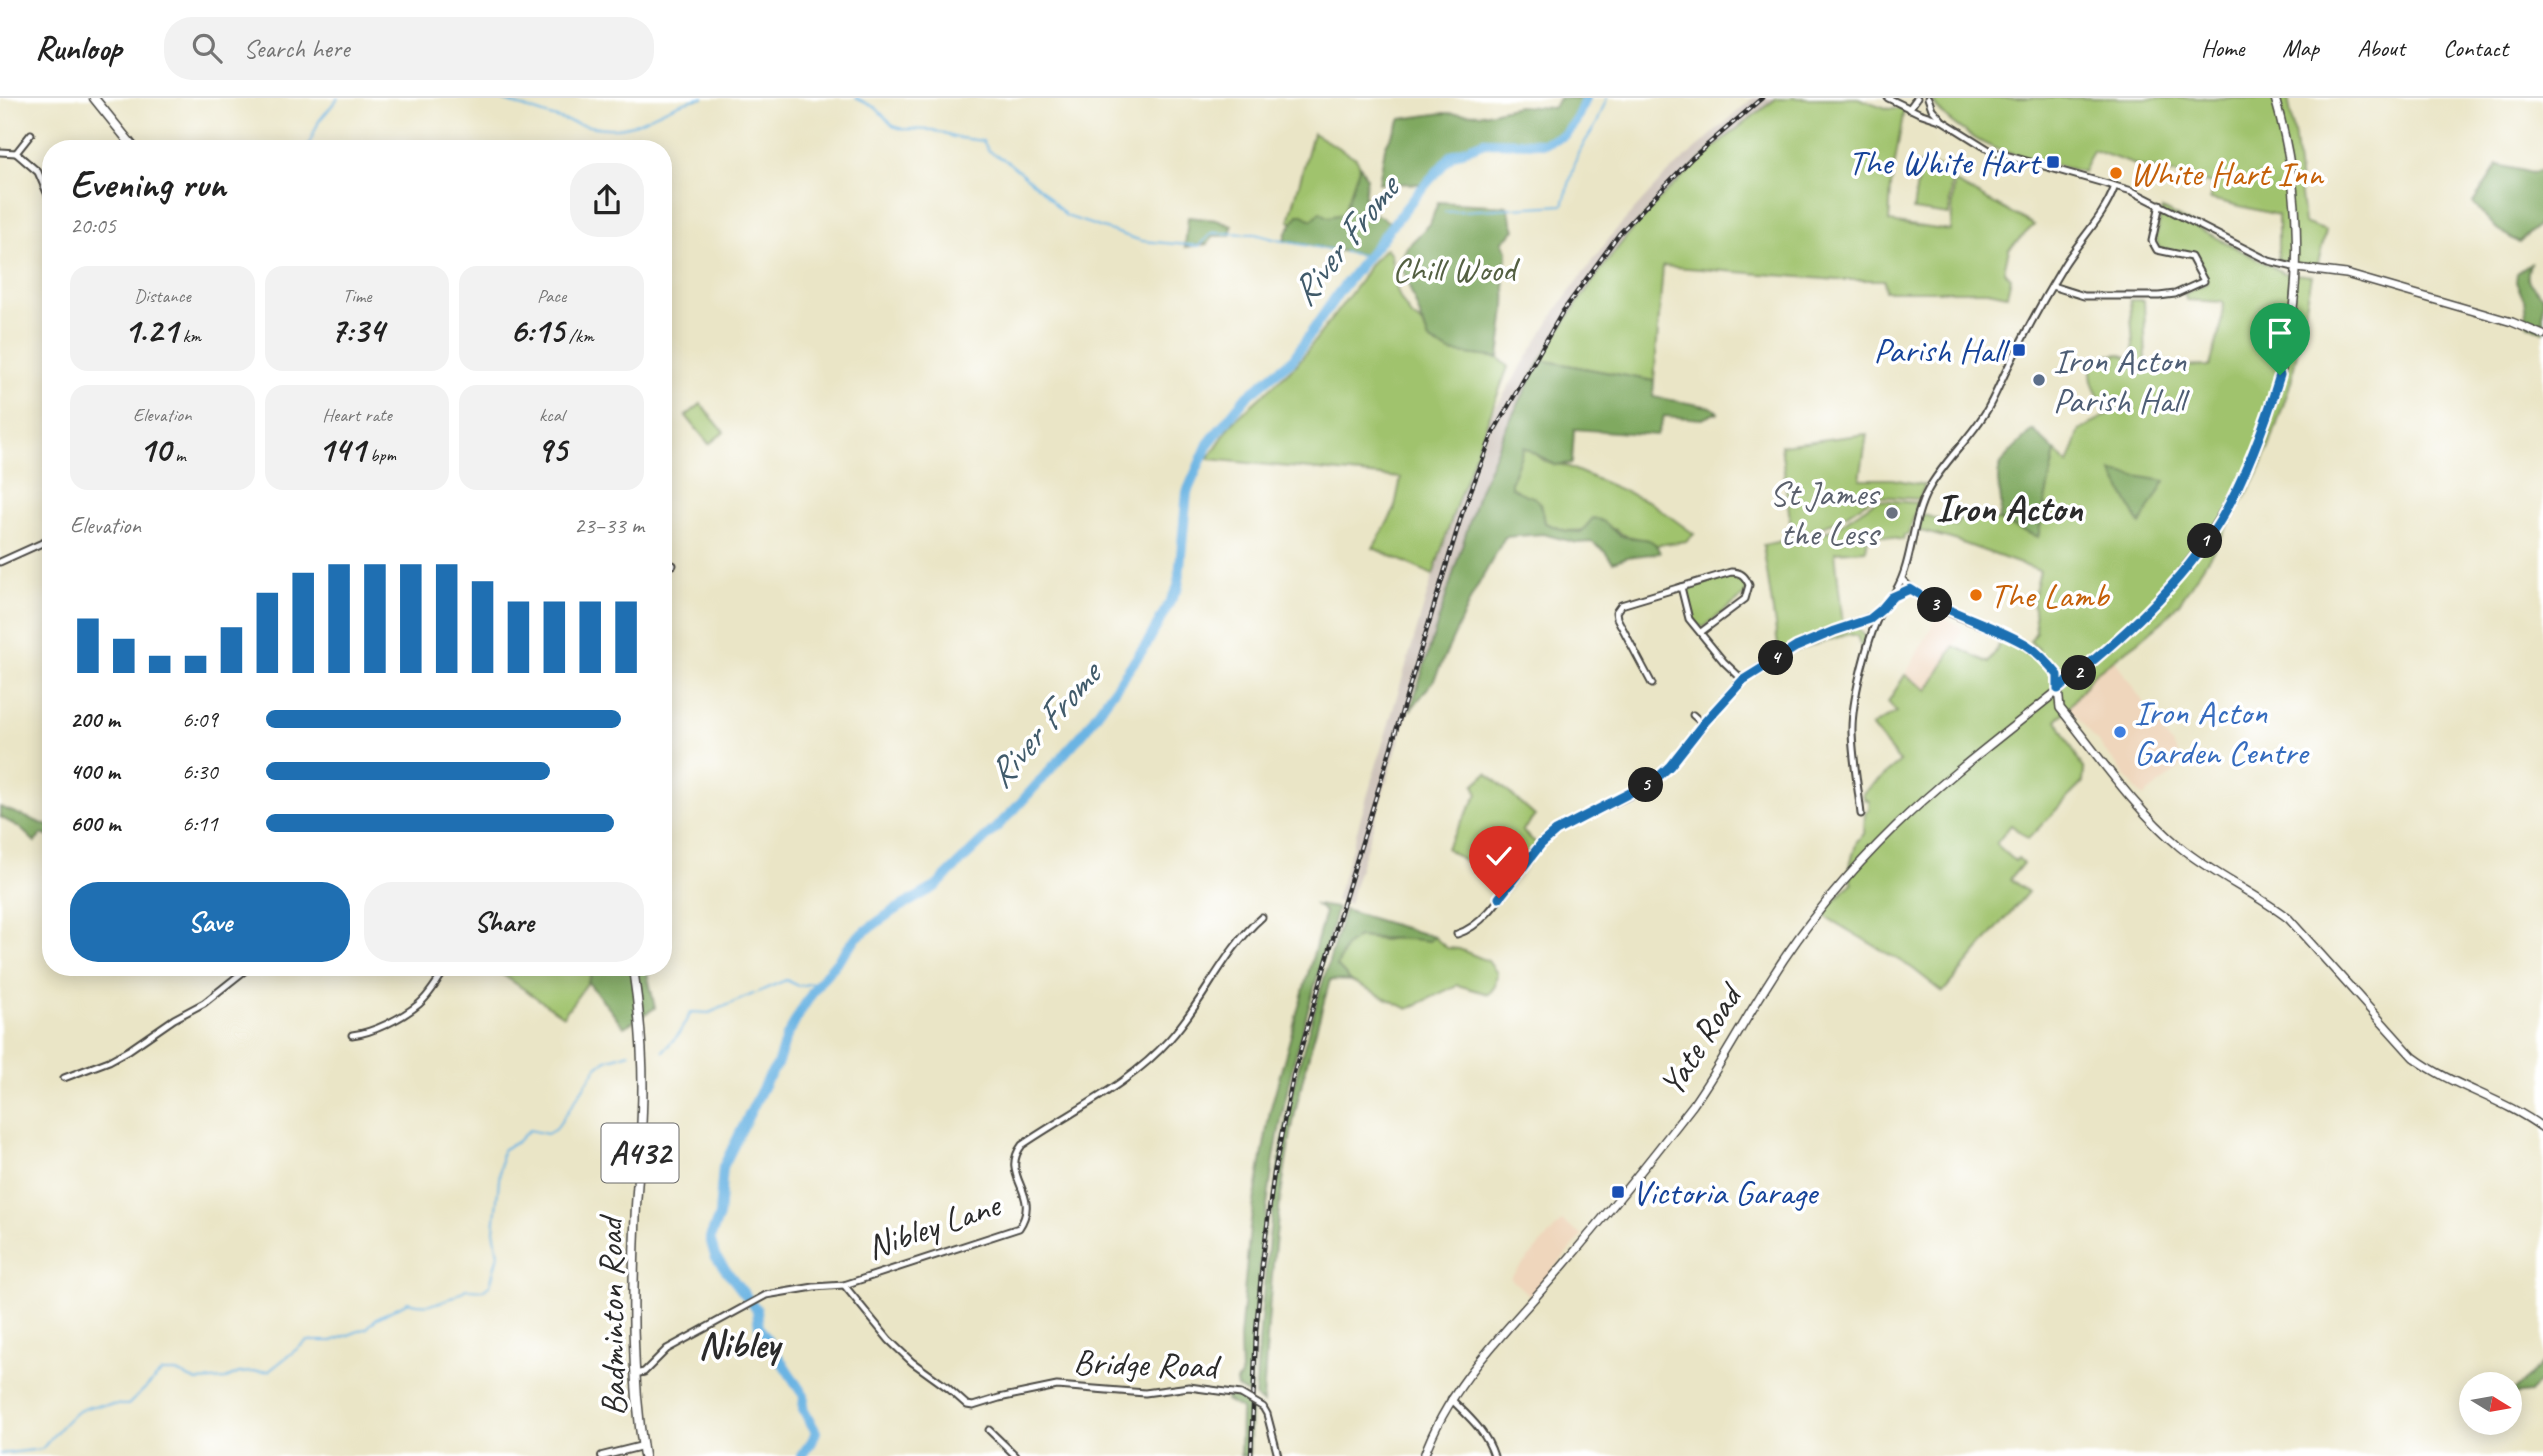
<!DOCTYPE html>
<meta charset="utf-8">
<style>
:root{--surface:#fff;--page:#f2f2f2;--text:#222;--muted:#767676;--line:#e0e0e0;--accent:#1f6fb2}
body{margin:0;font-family:Caveat,sans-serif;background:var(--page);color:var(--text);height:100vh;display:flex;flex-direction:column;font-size:26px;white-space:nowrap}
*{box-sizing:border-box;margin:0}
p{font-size:23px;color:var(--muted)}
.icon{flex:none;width:38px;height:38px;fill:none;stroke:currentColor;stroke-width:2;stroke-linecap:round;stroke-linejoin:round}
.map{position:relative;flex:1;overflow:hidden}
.details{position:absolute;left:42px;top:42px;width:630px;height:836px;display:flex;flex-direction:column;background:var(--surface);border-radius:28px;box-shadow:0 4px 18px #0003}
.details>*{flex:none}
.needle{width:46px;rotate:101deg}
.controls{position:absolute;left:2459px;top:1274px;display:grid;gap:14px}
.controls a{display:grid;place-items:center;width:63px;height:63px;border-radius:50%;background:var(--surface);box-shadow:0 4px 18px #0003;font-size:35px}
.pin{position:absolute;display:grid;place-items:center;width:60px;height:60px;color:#fff;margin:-72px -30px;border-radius:50% 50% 50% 0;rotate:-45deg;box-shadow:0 0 7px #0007}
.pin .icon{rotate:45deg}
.km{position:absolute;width:35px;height:35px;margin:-18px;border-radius:50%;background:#222;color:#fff;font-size:19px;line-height:35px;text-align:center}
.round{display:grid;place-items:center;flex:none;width:74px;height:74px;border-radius:28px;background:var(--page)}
.headline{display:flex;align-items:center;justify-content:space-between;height:119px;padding:0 28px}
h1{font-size:38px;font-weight:700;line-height:52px}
.figures{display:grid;grid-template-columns:repeat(3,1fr);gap:10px;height:119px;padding:7px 28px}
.figures div{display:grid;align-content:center;border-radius:18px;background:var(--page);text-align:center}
.figures b{font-size:35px;font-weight:700}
.figures small{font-size:19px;font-weight:400}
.figures p{font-size:19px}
.chart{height:196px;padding:14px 28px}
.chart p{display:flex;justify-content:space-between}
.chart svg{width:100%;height:126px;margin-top:7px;stroke:var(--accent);stroke-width:6}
.primary-button{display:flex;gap:14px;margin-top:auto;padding:14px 28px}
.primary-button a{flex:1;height:80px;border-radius:28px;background:var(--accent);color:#fff;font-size:28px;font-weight:700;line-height:80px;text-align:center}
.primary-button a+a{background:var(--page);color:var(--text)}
ul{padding:0 28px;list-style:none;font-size:23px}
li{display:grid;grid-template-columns:112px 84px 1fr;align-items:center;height:52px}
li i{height:18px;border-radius:9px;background:var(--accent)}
header{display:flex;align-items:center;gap:42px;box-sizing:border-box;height:98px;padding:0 35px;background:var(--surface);border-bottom:2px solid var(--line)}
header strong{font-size:33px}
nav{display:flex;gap:38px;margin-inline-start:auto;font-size:24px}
.search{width:490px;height:63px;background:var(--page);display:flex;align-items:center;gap:18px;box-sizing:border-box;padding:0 24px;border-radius:28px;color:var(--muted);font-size:26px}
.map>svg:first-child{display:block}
.built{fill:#efd6bc}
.industrial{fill:#cdc2b9}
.green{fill:#a0c36d;stroke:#66774c;stroke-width:2}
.forest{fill:#80a960;stroke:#566a46;stroke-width:2}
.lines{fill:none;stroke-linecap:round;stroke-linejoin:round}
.stream{stroke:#6ab4e3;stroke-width:2}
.river{stroke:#6ab4e3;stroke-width:10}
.minor-casing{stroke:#484742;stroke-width:9}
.tertiary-casing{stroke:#484742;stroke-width:10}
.secondary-casing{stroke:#484742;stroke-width:10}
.primary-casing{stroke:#484742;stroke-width:11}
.minor{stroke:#fff;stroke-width:5}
.tertiary{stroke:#fff;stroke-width:6}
.secondary{stroke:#fff;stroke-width:7}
.primary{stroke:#fff;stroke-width:8}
.rail-casing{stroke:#2b2b2b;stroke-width:4.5}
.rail{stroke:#fff;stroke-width:2;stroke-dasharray:5;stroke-linecap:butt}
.minor-bridge-casing{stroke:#484742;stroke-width:9;stroke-linecap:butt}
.minor-bridge{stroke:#fff;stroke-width:5}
.route-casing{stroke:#fff;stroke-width:14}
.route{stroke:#1f6fb2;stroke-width:9}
.transit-dot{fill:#1a4fb4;stroke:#fff;stroke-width:2.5}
.food-dot{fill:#e8710a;stroke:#fff;stroke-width:2.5}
.service-dot{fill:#5c6f8a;stroke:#fff;stroke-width:2.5}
.worship-dot{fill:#6b7280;stroke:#fff;stroke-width:2.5}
.shop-dot{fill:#3f7fe0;stroke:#fff;stroke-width:2.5}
.labels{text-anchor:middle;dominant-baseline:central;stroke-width:7;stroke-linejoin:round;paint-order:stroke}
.shield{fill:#fff;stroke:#6b6b6b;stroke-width:2}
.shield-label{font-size:33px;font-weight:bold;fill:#2b2b2b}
.transit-label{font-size:35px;fill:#164399;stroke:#fff;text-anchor:end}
.food-label{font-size:35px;fill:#c56008;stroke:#fff;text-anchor:start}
.park-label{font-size:35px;fill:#546042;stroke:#fff}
.service-label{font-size:35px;fill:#4e5e75;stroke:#fff;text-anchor:start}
.worship-label{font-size:35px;fill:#5b616d;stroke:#fff;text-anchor:end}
.shop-label{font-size:35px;fill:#366cbe;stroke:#fff;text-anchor:start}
.street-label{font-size:35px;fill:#2b2b2b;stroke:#fff}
.water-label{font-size:37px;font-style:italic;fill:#415b6b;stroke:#fff}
.quarter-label{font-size:38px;font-weight:bold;fill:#2b2b2b;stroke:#fff}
</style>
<header>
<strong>Runloop</strong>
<div class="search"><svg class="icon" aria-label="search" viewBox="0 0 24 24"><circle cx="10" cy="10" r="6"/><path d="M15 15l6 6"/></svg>Search here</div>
<nav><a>Home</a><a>Map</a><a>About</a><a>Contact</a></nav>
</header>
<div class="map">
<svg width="2543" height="1358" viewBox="0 0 2543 1358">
<rect width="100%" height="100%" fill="#fff"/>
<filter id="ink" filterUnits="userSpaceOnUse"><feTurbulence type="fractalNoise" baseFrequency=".0143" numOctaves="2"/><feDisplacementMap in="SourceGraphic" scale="14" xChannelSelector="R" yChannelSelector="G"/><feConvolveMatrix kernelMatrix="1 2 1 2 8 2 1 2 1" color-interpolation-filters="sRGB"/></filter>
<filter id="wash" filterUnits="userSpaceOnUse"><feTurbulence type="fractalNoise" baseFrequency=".00686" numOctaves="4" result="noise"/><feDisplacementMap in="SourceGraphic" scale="28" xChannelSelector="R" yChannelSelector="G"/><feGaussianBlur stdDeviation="1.57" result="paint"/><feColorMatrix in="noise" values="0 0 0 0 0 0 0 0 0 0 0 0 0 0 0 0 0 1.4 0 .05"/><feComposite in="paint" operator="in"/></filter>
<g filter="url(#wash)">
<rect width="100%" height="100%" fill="#eae5c6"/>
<g class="built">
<path d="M1938 517 1959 527 1962 534 1928 593 1905 577Z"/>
<path d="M2114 561 2185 666 2143 699 2069 609 2094 576Z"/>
<path d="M1562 1123 1582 1138 1530 1198 1510 1180Z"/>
</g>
<path class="industrial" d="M1753 0H1777L1747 21 1670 92 1624 141 1570 215 1541 262 1419 578 1349 806 1336 803 1433 477 1485 327 1559 208 1615 133 1665 78Z"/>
<g class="green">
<path d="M1777 0H1858L1889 11H1904L1891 88 1889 124 1951 133 1954 84 2034 127 2009 151 2004 173 2011 180 2007 197 1988 193H1885L1884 182H1837L1663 168 1654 283 1541 262C1566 221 1593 181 1623 143 1662 93 1726 37 1777 0Z"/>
<path d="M1933 0H2288L2295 41 2304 125 2326 133 2317 169 2278 162V117L2210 101 2212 86 2149 69 2147 71 2093 52 2083 74C2054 66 2022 61 1994 50 1979 44 1934 17 1933 0Z"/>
<path d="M1313 35 1356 60 1360 67C1354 86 1351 102 1341 119L1297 126 1289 123Z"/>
<path d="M1920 66 1952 71 1949 117 1913 112Z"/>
<path d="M2162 111 2284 175 2312 178 2291 284 2270 347 2258 376 2211 456 2180 504 2163 523 2138 544 2094 576 2069 609 2057 622 2084 672 2083 684 2028 741 2011 727 1996 746 2015 763 2018 760 2023 765 2010 781 2028 794 1943 894 1912 870 1821 816 1852 785 1848 773 1857 743 1864 736 1865 715 1869 711V703L1864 701 1863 695 1900 664 1871 628 1897 614 1888 604 1905 577 1928 592 1954 548 1989 565 2002 542 2032 557 2039 552 2030 543 2036 534 2033 501 2040 473 1951 441 1917 432 1922 416 1956 428 1959 422 1979 415 2038 439 2055 353 2068 366 2080 332 2110 315C2098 299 2083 278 2096 259L2120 256 2134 262 2130 202H2144L2146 265 2151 269 2210 268 2222 225 2223 204 2187 202 2184 196 2207 185C2192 151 2194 157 2159 150L2156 140Z"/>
<path d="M1386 150 1391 156 1394 183 1400 200 1411 218 1423 226 1429 242 1450 254 1499 260 1508 269 1458 402 1433 477 1373 450 1394 413 1401 380 1208 361 1233 324 1297 266 1361 182 1370 166Z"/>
<path d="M701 306 724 334 709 346 686 318Z"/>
<path d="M1867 336 1860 381H1892L1925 387 1919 401 1875 398 1836 423 1792 439 1781 347Z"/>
<path d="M1524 349 1545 363 1566 368 1650 404 1694 436 1687 443 1657 447C1642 437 1625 442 1615 431L1566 433 1545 425C1541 393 1533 403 1511 390V383Z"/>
<path d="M1877 402 1918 405 1908 437H1904L1903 442 1869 435 1866 452 1835 454 1843 527 1779 554 1763 447 1832 432Z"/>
<path d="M1732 475 1741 477 1746 483V496L1704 529 1698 528 1691 519 1686 492 1690 488Z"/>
<path d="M1857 529 1865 540 1863 554 1857 538 1848 536 1792 554 1824 540Z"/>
<path d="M1487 675 1535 718 1522 733 1537 746 1503 789 1446 750 1478 696 1474 687Z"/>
<path d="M1403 838 1429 843 1434 839 1447 850 1459 851 1488 863 1497 875 1495 888 1489 896 1457 887 1408 911 1351 883 1337 868 1346 848 1358 839 1384 842Z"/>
<path d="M493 870H594L588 884 563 918Z"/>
</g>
<g class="forest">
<path d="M1560 0H1584L1564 37 1544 45 1484 44 1452 57 1426 86 1379 85 1385 49 1401 21 1443 15 1483 16 1518 8 1553 10Z"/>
<path d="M1360 67 1366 79 1364 109 1391 125V130L1368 158 1284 143 1286 135 1298 117H1303L1312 122 1320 114 1328 119 1343 116Z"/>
<path d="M2498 67 2532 75 2543 71V122L2519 145 2497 131 2473 105Z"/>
<path d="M1438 104 1507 108 1515 132 1502 144 1507 152V162L1504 164 1501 174C1511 192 1501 238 1499 260L1450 254 1429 242 1400 164 1407 149 1430 126Z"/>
<path d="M1188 119 1217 122 1232 128 1230 138H1213L1208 146 1185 149Z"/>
<path d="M2530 166C2524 184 2530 186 2543 198V234L2527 226 2524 202 2516 184 2517 175Z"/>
<path d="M1541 262 1654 283 1653 299 1711 309 1718 314 1702 321 1664 318 1657 337 1574 331 1572 365 1555 367 1524 349 1511 383V389C1535 405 1539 390 1545 425L1566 433 1581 434 1593 420C1609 422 1611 434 1622 438 1638 443 1653 435 1660 455L1627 459 1613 464 1604 453 1592 444 1577 445 1543 436 1505 439 1472 498 1434 582 1410 613 1478 397 1504 334Z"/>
<path d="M2033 332 2055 353 2038 439 1998 422C2007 401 1993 388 2000 369 2003 358 2024 341 2033 332Z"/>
<path d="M2112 374 2165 383 2140 427Z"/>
<path d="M0 709 51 729V740L42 736 35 744 19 729 0 719Z"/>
<path d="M1316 807 1337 810C1322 867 1303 923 1290 980 1266 1084 1256 1191 1250 1297L1237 1290 1236 1285 1241 1278 1240 1240 1250 1128 1270 1013 1325 814Z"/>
<path d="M1344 812 1434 839 1429 843C1403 839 1383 842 1358 839L1346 848 1337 868 1351 883 1330 882C1321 915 1311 947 1303 980 1277 1085 1269 1198 1263 1306L1255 1299C1261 1209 1269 1118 1285 1029 1299 956 1324 883 1344 812Z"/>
<path d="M594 870H646L655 910 624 929 588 884Z"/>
<path d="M2543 1265V1288L2537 1285 2530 1295 2510 1297Z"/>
<path d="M1227 1298H1239L1251 1308 1249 1358H1240L1241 1311 1226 1302Z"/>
</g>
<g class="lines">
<g class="stream">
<path d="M495 0C531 10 595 40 632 27 656 18 676 3 703 0"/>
<path d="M856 0 876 10 893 28 902 31 933 32 953 39 983 43 989 53 1008 64 1043 93 1066 118 1142 143 1199 148 1212 135 1255 136 1277 142 1338 153"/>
<path d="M307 51 319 23 338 0"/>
<path d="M1445 114 1563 107 1578 55 1597 25 1607 0"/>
<path d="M1344 154 1368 158"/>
<path d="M663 953 678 937 691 914 709 915 786 882 799 888 813 885 818 886"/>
<path d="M0 1356 42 1351C75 1312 76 1305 128 1307L162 1274H176L197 1283 226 1281 239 1275 269 1273 307 1243H332L367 1230 377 1220 408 1204C429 1211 449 1203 466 1191L484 1192 490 1187 498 1157 494 1132 502 1052 517 1044 529 1032 547 1036 556 1031 597 969 606 962 630 955"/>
</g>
<path class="river" d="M801 1358 812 1343 816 1334 803 1311 804 1298 759 1229 757 1212 715 1158 710 1140 719 1118 723 1069 766 983 777 967 786 940 802 911 818 886 857 839 893 813 935 789 1014 712 1084 634 1148 544 1178 489 1187 394 1208 346 1245 300 1293 261 1339 194 1417 96 1452 57 1484 44 1544 45 1564 37 1575 24 1586 0"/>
</g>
</g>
<g filter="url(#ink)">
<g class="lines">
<defs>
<g id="minor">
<path d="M1888 0 1919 15 1943 23 1991 53 2132 93 2269 163 2297 170"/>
<path d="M1928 0 1932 11 1941 21"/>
<path d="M1909 11 1917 0"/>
<path d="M0 54 16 55 31 36"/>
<path d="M16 55 38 74 51 104"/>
<path d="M2052 188 2084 198H2159L2175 196 2204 183 2191 159 2157 152 2152 143 2160 106"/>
<path d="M0 464 51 441"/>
<path d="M663 469 673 467"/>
<path d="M1902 481C1932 518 1987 524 2026 547 2039 555 2049 566 2058 577V591"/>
<path d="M1681 489 1689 521 1724 564 1743 582"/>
<path d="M1892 499 1910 491"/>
<path d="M1652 586 1617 520 1616 514 1621 507 1731 474C1741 474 1745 478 1749 487L1745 501 1701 534"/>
<path d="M1693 617 1703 626"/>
<path d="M1861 716C1858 689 1853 662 1852 635 1851 605 1867 542 1880 515"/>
<path d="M1457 836C1494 825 1515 770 1542 744 1575 715 1623 708 1657 680 1690 652 1710 609 1744 581 1770 560 1801 546 1832 533 1855 524 1875 522 1890 501 1914 471 1909 426 1928 392 1944 363 1970 341 1987 312 1995 298 2001 283 2008 269 2025 235 2044 200 2064 167 2081 140 2104 119 2115 88"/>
<path d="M352 937C373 935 402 920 419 906 430 897 438 882 446 870"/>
<path d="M64 980 109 963 129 952 174 921 204 905 248 870"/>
<path d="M844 1187 889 1242 912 1264 948 1290 967 1307 973 1308 999 1300 1057 1288 1145 1295 1189 1289 1241 1296"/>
<path d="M635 1276 644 1274 667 1251 766 1197 814 1189 844 1187 1019 1130C1043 1095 998 1079 1022 1047 1073 1012 1128 988 1169 942 1204 904 1223 853 1262 819"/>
<path d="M1451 1301C1469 1319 1486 1333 1494 1358"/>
<path d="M1263 1309 1267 1316 1278 1358"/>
<path d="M989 1332 1016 1358"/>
</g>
<path id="tertiary" d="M602 1358 642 1348"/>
<g id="secondary">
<path d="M2297 170 2346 176 2512 224 2543 237"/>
<path d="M2058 591 2060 610C2098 657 2133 710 2180 749 2214 777 2254 794 2289 821L2413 959C2453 989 2503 1000 2543 1030"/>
<path d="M1424 1358C1451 1282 1514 1226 1565 1165 1609 1114 1651 1061 1693 1007 1721 967 1744 923 1771 881 1805 826 1850 773 1896 728 1966 660 2047 606 2119 541 2272 400 2333 200 2275 0"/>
</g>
<g id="primary">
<path d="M94 0 135 51"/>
<path d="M633 870C640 917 644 965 642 1013 641 1045 638 1077 636 1108 632 1192 631 1276 644 1358"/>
</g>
</defs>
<use href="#minor" class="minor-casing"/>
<use href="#tertiary" class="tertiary-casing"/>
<use href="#secondary" class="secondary-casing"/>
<use href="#primary" class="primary-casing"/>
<use href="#minor" class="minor"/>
<use href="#tertiary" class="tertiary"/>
<use href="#secondary" class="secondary"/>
<use href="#primary" class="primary"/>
<defs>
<path id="rail" d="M1251 1358 1256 1233 1262 1166 1274 1075 1293 978 1339 820 1462 416 1493 335 1563 213 1619 136 1692 60 1762 0"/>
</defs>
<use href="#rail" class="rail-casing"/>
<use href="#rail" class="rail"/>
<defs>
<path id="minor-bridge" d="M1241 1296 1263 1309"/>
</defs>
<use href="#minor-bridge" class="minor-bridge-casing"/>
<use href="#minor-bridge" class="minor-bridge"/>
</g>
</g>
<g class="lines" filter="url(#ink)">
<defs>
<path id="route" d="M1499 800 1541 746 1556 733 1655 682 1670 668 1703 626 1743 582 1796 549 1834 533 1870 521 1881 512 1892 499 1910 491C1946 515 1989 525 2027 547 2039 555 2049 566 2058 577V591C2119 543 2181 488 2221 421 2247 376 2265 327 2280 277"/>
</defs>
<use href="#route" class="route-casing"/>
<use href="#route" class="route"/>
</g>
<g class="transit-dot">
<rect x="2046" y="57" width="14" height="14" rx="3.5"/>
<rect x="2012" y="245" width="14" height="14" rx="3.5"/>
<rect x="1611" y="1087" width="14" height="14" rx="3.5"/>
</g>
<g class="food-dot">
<circle cx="2116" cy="75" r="7"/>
<circle cx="1976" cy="497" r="7"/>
</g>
<circle class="service-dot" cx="2039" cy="282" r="7"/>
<circle class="worship-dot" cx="1892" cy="415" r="7"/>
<circle class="shop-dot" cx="2120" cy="634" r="7"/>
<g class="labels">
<rect class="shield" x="601.5" y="1025.5" width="77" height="59" rx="5"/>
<g class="shield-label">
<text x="640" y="1055">A432</text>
</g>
<g class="transit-label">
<text x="2039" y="64">The White Hart</text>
<text x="2005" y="252">Parish Hall</text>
<text x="1632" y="1094" text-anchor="start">Victoria Garage</text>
</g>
<g class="food-label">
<text x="2130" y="75">White Hart Inn</text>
<text x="1990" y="497">The Lamb</text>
</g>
<g class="park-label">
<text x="1454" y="171">Chill Wood</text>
</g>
<g class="service-label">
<text x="2053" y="262">Iron Acton<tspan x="2053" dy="40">Parish Hall</tspan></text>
</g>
<g class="worship-label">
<text x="1878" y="395">St James<tspan x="1878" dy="40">the Less</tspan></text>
</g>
<g class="shop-label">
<text x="2134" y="614">Iron Acton<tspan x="2134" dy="40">Garden Centre</tspan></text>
</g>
<g class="street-label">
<text transform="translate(1700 943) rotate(-58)">Yate Road</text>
<text transform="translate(933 1128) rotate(-19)">Nibley Lane</text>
<text transform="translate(612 1219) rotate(-91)">Badminton Road</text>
<text transform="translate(1145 1266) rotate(2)">Bridge Road</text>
</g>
<g class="water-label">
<text transform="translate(1344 143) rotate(-52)">River Frome</text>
<text transform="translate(1043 627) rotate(-49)">River Frome</text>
</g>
<g class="quarter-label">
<text x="2009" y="410">Iron Acton</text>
<text x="739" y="1246">Nibley</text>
</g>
</g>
</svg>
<div class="controls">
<a><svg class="needle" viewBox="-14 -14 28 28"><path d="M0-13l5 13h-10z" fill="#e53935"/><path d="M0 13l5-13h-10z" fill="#767676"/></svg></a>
</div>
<div class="pin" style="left:2280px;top:277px;background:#1e9e55"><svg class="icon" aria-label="arrive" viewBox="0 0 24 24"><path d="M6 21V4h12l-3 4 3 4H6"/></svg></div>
<div class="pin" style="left:1499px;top:800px;background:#d93025"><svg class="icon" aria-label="check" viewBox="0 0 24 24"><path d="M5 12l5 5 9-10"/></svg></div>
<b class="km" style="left:2205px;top:443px">1</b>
<b class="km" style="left:2079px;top:575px">2</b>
<b class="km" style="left:1935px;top:507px">3</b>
<b class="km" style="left:1776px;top:560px">4</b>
<b class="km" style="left:1646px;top:687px">5</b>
<section class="details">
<div class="headline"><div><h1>Evening run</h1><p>20:05</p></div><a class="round"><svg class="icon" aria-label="share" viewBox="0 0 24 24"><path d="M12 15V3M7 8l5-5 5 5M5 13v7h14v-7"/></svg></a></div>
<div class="figures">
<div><p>Distance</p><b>1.21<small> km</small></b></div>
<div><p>Time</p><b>7:34</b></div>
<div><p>Pace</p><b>6:15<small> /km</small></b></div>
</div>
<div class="figures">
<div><p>Elevation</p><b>10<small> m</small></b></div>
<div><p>Heart rate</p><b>141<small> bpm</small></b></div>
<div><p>kcal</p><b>95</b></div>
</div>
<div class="chart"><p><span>Elevation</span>23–33 m</p>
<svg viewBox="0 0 160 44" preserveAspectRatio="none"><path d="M5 44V25M15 44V32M25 44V38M35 44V38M45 44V28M55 44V16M65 44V9M75 44V6M85 44V6M95 44V6M105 44V6M115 44V12M125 44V19M135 44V19M145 44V19M155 44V19"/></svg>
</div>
<ul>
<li><b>200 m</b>6:09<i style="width:94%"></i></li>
<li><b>400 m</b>6:30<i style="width:75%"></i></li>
<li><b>600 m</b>6:11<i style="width:92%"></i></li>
</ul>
<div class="primary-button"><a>Save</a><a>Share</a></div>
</section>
</div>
